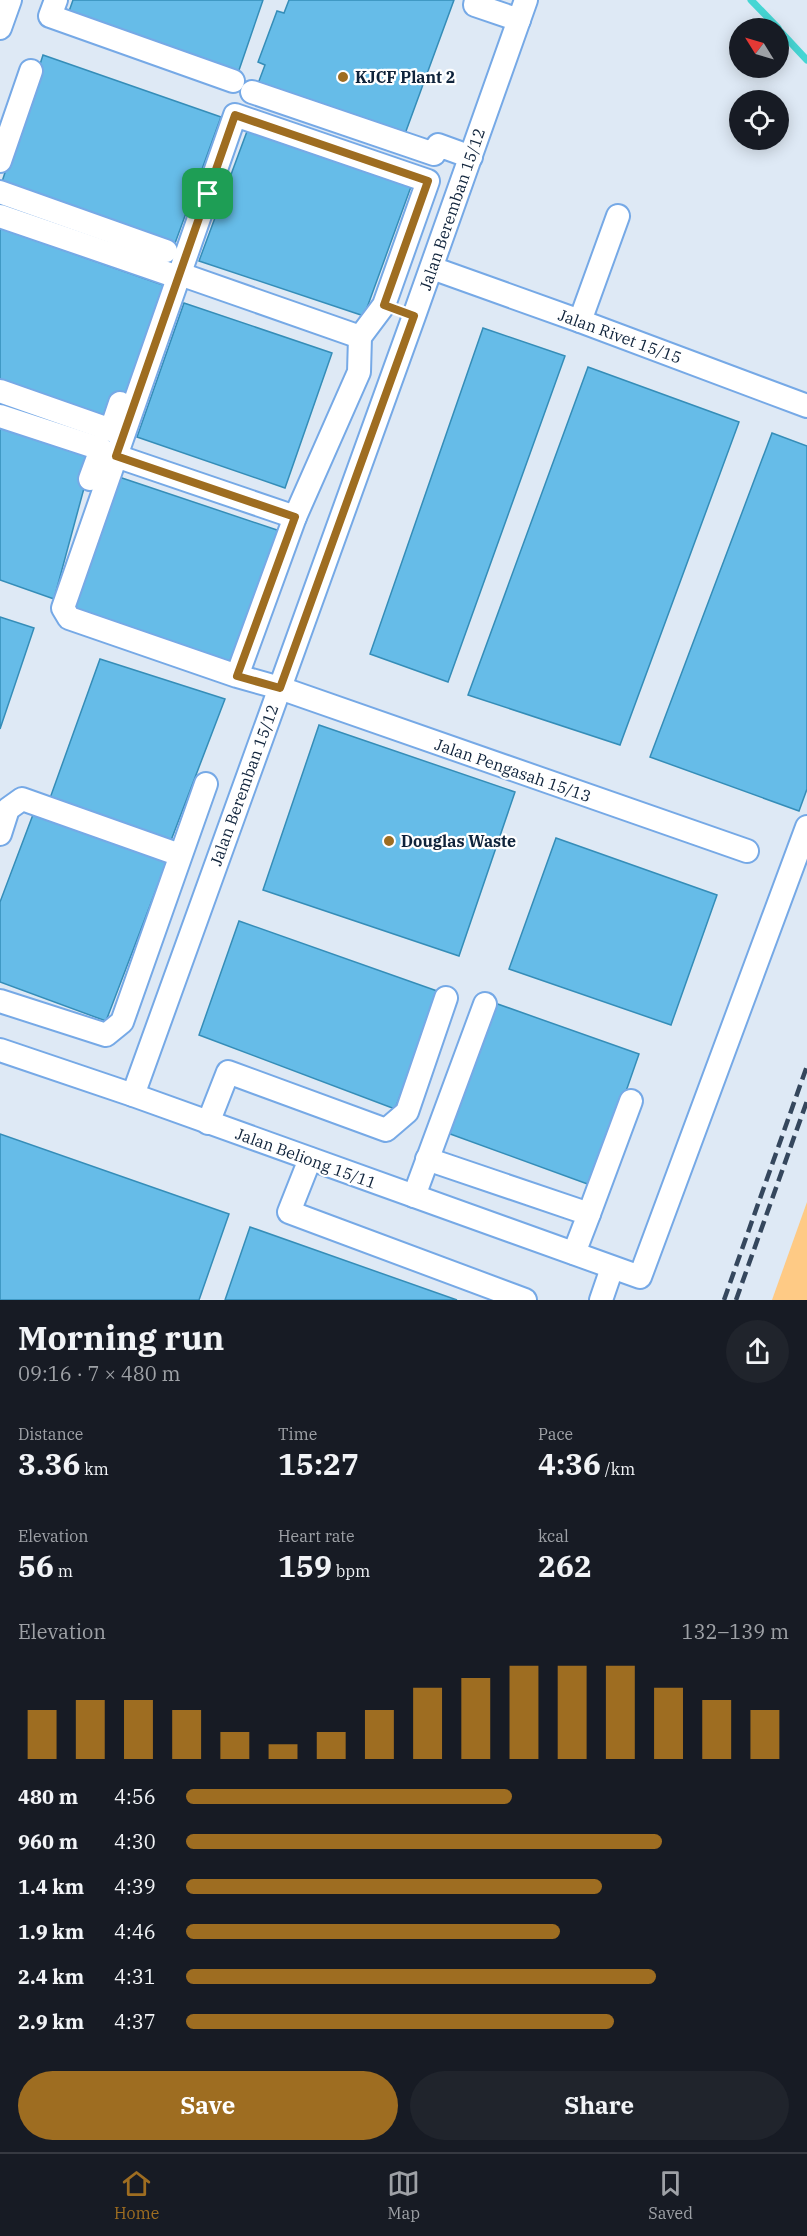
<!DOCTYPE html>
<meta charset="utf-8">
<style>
:root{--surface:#171b24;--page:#20242c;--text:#f1f3f6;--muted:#9ea1a6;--line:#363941;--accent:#9e6d21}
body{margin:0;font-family:"IBM Plex Serif",serif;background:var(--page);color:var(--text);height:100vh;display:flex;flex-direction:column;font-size:22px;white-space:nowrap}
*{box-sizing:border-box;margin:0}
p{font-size:20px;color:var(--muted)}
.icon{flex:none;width:33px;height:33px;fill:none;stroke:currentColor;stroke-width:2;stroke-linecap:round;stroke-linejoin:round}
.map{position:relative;height:1300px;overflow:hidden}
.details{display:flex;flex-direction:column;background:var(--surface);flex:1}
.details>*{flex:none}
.needle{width:39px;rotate:307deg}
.tools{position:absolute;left:729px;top:18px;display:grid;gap:12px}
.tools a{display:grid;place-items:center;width:60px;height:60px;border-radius:50%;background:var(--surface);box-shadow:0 3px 15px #0003;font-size:30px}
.pin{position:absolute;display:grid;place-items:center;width:51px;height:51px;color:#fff;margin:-26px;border-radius:12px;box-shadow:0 3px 9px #0006}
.round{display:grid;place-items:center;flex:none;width:63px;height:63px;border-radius:32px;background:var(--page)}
.overview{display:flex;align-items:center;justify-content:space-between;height:102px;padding:0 18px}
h1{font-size:33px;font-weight:800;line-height:45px}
.figures{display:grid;grid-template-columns:repeat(3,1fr);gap:9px;height:102px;padding:6px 18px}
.figures div{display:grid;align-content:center}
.figures b{font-size:30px;font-weight:800}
.figures small{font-size:16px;font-weight:400}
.figures p{font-size:16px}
.chart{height:168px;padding:12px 18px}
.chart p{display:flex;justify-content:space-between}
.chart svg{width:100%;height:108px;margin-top:6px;stroke:var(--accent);stroke-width:6}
.action{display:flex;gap:12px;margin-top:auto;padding:12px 18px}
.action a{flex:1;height:69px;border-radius:36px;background:var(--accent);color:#fff;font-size:24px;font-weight:800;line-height:69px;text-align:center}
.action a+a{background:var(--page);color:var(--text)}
ul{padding:0 18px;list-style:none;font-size:20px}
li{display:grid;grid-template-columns:96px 72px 1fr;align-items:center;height:45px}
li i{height:15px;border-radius:8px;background:var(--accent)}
.menu{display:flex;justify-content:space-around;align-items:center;height:84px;border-top:2px solid var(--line);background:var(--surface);font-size:16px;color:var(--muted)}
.menu a{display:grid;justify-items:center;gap:3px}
.menu .active{color:var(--accent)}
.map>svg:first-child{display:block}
.green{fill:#feca85}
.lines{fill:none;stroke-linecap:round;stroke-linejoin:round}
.stream{stroke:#46d6d4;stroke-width:7}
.building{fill:#66bce8;stroke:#358db8;stroke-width:1.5}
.minor-casing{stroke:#76a9e6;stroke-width:26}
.minor{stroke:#fff;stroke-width:22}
.rail{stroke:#35475d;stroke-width:4.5;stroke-dasharray:12 6;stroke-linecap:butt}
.route-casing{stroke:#fff;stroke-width:12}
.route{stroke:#9e6d21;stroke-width:8}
.poi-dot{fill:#9e6d21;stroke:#fff;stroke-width:2}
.labels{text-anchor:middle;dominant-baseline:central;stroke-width:4.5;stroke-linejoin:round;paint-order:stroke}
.poi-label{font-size:16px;font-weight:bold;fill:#0f233b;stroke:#fff;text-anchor:start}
.street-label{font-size:16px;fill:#0f233b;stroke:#fff}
</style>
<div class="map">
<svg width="807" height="1300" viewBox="0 0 807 1300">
<rect width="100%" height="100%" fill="#dee9f5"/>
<path class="green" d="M807 1202V1300H772Z"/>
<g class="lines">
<g class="stream">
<path d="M751 0 778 28"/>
<path d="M778 29 807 60"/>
</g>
</g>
<g class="building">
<path d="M73 0H263L237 76 67 17Z"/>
<path d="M289 0H454L402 142 256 89 265 65 258 62 277 11 284 13Z"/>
<path d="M43 55 221 117 170 257 0 188Z"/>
<path d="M249 126 412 184 364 316 199 261Z"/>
<path d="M0 228 166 286 118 421 0 380Z"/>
<path d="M184 303 332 353 285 488 137 437Z"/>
<path d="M483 328 565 356 448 682 370 654Z"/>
<path d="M588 367 739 422 620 745 468 695Z"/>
<path d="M0 423 93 455 54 599 0 580Z"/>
<path d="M772 433 807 446V789L799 811 650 757Z"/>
<path d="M119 477 280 531 232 666 71 611Z"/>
<path d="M0 617 34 628 0 729Z"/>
<path d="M100 659 225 699 170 843 49 801Z"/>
<path d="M319 725 515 792 459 956 263 890Z"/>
<path d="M34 812 167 861 106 1021 0 982V902Z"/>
<path d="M556 838 717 895 671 1025 509 969Z"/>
<path d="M239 921 440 992 395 1109 199 1035Z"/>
<path d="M492 1002 639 1054 593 1186 442 1131Z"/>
<path d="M0 1134 229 1214 199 1300H0Z"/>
<path d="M250 1227 457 1300H225Z"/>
</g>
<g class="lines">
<defs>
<g id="minor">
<path d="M56 0 50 16 233 81"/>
<path d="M476 0 475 5 519 20"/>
<path d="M0 28 10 0"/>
<path d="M252 92 434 154 438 145 471 157"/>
<path d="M0 161 31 71"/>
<path d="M0 192 166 251"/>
<path d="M0 216 169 274"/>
<path d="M432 268 580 321 807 406"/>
<path d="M180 274 360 337"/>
<path d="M580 321 618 216"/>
<path d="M0 391 111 430 120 403"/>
<path d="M0 416 101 449 90 479"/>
<path d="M116 456 295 517"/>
<path d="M237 676 295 517 359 372 360 337 384 305 428 181 235 115 63 608 69 618 237 676 280 688 747 851"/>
<path d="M0 834 8 809 22 799 180 855"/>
<path d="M0 1001 106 1035 122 1022 206 784"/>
<path d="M0 1050 133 1095 640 1277 807 827"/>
<path d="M133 1095 414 316 526 0"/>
<path d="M208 1123 228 1072 386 1130 407 1112 446 998"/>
<path d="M310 1159 289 1212 525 1300"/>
<path d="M427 1159 589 1214 574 1253"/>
<path d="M414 1196 485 1004"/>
<path d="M589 1214 631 1101"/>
<path d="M601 1300 612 1268"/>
</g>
</defs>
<use href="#minor" class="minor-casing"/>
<use href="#minor" class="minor"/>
<g class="rail">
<path d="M724 1300 807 1066"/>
<path d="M736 1300 807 1101"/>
</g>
</g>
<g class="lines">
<defs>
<path id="route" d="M235 115 428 181 384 305 414 316 280 688 237 676 295 517 116 456Z"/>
</defs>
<use href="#route" class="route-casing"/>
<use href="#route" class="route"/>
</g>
<g class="poi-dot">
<circle cx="343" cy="77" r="6"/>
<circle cx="389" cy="841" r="6"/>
</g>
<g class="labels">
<g class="poi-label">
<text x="355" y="77">KJCF Plant 2</text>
<text x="401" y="841">Douglas Waste</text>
</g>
<g class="street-label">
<text transform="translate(452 209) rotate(-71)">Jalan Beremban 15/12</text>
<text transform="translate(620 336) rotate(20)">Jalan Rivet 15/15</text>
<text transform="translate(513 770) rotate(19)">Jalan Pengasah 15/13</text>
<text transform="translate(244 785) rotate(-70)">Jalan Beremban 15/12</text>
<text transform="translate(306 1158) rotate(20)">Jalan Beliong 15/11</text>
</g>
</g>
</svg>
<div class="tools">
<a><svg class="needle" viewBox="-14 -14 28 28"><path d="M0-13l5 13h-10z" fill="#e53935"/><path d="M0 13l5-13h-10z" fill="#9ea1a6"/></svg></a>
<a><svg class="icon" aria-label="locate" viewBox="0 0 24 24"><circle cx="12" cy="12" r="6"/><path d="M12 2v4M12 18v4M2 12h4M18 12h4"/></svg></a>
</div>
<div class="pin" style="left:208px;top:194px;background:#1e9e55"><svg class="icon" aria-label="arrive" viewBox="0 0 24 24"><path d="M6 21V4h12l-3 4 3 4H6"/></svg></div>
</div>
<section class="details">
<div class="overview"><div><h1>Morning run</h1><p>09:16 · 7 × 480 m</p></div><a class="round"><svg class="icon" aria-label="share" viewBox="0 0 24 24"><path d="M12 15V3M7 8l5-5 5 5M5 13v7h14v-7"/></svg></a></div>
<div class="figures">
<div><p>Distance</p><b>3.36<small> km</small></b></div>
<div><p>Time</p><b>15:27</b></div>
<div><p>Pace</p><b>4:36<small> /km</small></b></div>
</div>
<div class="figures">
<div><p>Elevation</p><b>56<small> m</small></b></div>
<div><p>Heart rate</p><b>159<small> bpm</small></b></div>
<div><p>kcal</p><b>262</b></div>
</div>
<div class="chart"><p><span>Elevation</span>132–139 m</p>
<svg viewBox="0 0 160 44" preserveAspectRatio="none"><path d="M5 44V24M15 44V20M25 44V20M35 44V24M45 44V33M55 44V38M65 44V33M75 44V24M85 44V15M95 44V11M105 44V6M115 44V6M125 44V6M135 44V15M145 44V20M155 44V24"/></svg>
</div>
<ul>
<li><b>480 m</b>4:56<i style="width:54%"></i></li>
<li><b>960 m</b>4:30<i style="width:79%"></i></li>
<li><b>1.4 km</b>4:39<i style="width:69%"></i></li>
<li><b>1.9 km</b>4:46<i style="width:62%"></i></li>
<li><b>2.4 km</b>4:31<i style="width:78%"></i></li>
<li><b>2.9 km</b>4:37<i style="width:71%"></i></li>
</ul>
<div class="action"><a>Save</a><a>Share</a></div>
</section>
<nav class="menu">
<a class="active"><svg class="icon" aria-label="home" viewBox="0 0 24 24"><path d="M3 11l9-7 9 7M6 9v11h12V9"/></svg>Home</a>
<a><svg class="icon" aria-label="map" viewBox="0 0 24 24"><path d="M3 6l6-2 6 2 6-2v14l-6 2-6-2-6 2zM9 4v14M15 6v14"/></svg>Map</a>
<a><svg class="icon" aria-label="saved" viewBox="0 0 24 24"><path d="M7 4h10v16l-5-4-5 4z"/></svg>Saved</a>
</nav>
